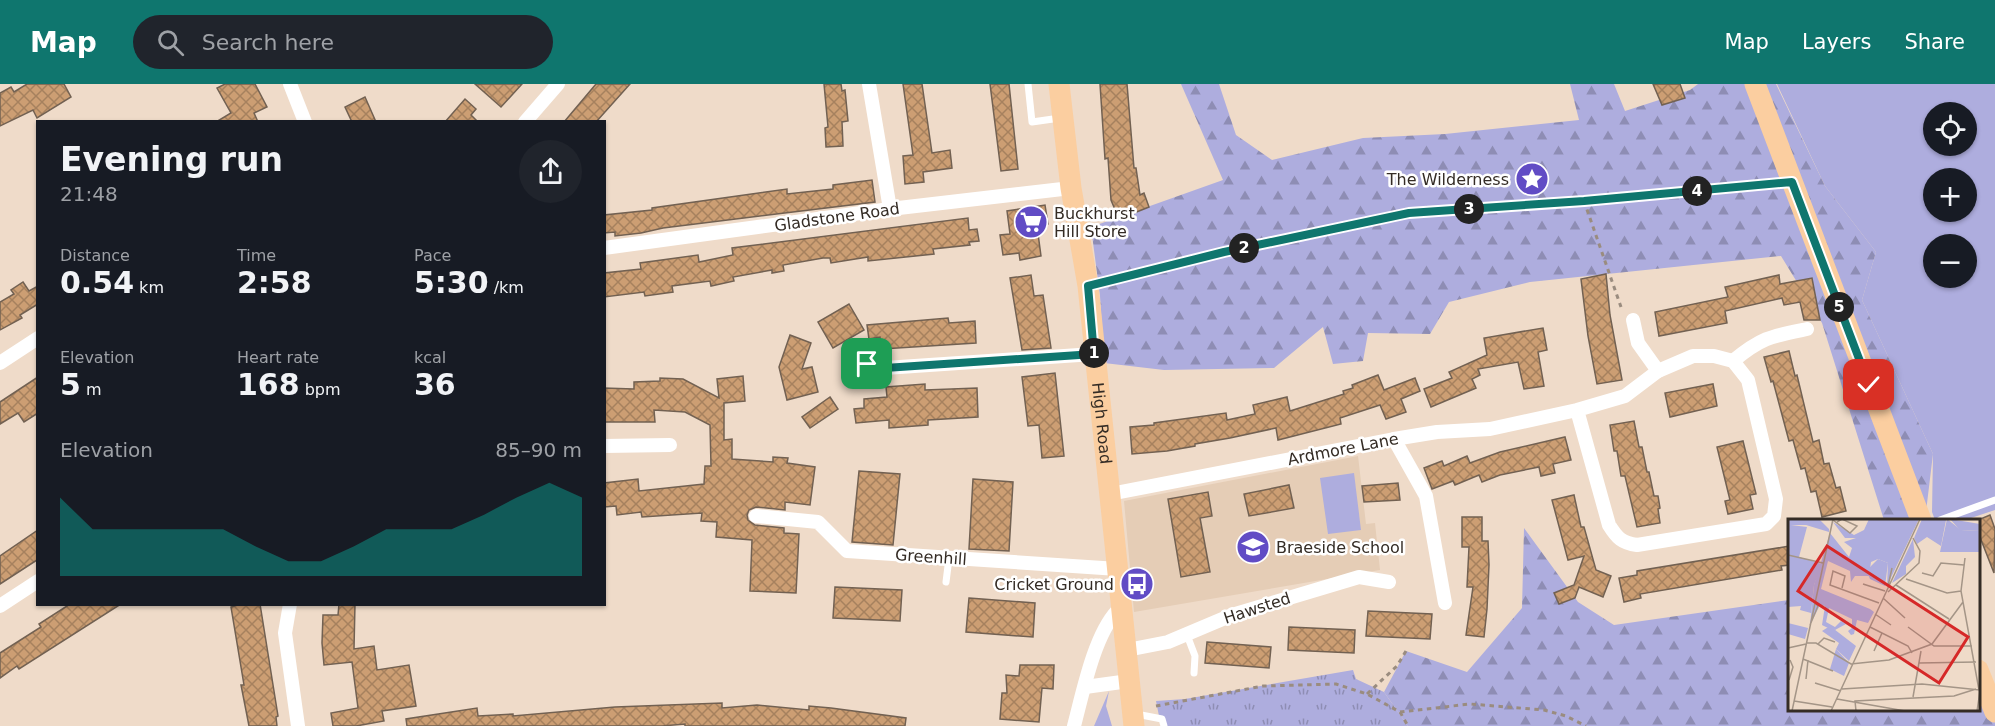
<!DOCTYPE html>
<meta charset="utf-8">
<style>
:root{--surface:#171b24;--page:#20242c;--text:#f1f3f6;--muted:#9ea1a6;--accent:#0f766e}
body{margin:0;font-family:"DejaVu Sans",sans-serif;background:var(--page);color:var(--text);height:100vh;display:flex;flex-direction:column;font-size:22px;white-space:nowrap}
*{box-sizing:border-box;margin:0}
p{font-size:20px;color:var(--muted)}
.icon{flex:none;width:33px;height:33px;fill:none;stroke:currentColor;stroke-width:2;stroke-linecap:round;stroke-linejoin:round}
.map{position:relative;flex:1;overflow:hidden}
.side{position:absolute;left:36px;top:36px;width:570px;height:486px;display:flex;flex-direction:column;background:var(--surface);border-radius:0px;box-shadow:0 2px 4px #0004}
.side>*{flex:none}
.controls{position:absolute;left:1923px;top:18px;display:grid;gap:12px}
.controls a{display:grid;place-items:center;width:54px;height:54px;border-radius:50%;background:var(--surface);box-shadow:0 2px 4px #0004;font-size:30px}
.pin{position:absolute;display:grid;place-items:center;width:51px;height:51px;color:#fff;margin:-26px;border-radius:12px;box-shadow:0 3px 9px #0006}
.km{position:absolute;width:30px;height:30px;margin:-15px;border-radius:50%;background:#222;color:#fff;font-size:16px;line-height:30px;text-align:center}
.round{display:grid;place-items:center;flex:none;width:63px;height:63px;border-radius:32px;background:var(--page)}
.overview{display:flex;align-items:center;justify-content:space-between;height:102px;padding:0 24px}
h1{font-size:33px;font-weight:600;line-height:45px}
.stats{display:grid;grid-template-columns:repeat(3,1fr);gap:9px;height:102px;padding:6px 24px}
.stats div{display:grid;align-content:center}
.stats b{font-size:30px;font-weight:600}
.stats small{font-size:16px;font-weight:400}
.stats p{font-size:16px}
.chart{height:168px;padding:12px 24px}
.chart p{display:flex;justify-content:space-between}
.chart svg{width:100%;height:108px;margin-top:6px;fill:var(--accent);opacity:.7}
header{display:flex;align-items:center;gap:36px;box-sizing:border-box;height:84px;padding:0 30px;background:var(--accent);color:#fff}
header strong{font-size:28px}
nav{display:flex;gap:33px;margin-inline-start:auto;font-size:21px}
.search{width:420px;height:54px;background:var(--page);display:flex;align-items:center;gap:15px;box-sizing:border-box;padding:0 21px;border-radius:33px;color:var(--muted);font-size:22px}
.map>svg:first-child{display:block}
.built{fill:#e5cdb6}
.grass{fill:#aeadde;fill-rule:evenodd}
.forest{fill:url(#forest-firs)}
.park{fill:url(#park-tufts)}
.building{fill:url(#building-cross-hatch);stroke:#726152;stroke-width:1.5}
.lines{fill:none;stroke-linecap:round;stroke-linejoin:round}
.path{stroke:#9a8c7f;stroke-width:3;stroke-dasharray:4.5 4.5;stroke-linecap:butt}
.service{stroke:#fff;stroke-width:7}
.minor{stroke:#fff;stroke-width:14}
.primary{stroke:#fbcea0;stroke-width:21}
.route-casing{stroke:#fff;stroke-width:12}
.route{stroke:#0f766e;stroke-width:8}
.labels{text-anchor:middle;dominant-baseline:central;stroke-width:5;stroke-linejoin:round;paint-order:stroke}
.poi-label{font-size:16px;fill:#342c25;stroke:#fff;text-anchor:end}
.street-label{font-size:16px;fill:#342c25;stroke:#fff}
.inset-road{fill:none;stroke:#a49587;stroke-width:1.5}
.view{fill:#d62828;fill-opacity:0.15;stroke:#d62828;stroke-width:3}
.inset-edge{fill:none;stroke:#342c25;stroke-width:3}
</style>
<header>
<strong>Map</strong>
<div class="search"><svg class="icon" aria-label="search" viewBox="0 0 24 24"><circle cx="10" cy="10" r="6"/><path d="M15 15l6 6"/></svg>Search here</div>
<nav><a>Map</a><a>Layers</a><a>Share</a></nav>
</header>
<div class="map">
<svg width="1995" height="642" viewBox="0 0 1995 642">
<defs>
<pattern id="forest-firs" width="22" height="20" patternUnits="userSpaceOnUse" patternTransform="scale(1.5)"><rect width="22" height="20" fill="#aeadde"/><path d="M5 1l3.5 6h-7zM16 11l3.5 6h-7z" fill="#8e8db4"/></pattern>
<pattern id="park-tufts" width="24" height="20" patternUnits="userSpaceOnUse" patternTransform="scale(1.5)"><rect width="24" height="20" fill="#aeadde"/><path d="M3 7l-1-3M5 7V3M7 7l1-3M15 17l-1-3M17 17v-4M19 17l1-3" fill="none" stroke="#8e8db4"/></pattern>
<pattern id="building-cross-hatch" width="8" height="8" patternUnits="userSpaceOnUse" patternTransform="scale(1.5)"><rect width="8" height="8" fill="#cc9e73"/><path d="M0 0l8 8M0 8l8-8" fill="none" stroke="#a6815e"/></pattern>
</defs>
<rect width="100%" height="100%" fill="#efdbc9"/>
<path class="built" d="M1358 372 1366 440 1375 439 1380 486 1134 528 1124 417Z"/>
<g class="grass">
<path d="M1777 0H1995V426L1965 436H1935L1932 428 1933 370 1862 216 1876 168 1825 102ZM1934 28H1966V62H1934ZM1934 94H1966V128H1934ZM1934 160H1966V194H1934Z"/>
<path d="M1354 389 1361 446 1328 450 1320 394Z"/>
<path d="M1109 607 1106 622 1112 642H1094Z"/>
</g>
<g class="forest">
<path d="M1181 0H1219L1236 51 1272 76 1363 54 1445 50 1579 36 1570 0H1614L1625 27 1690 6 1698 0H1776L1825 102 1876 168 1862 216 1933 370 1925 436H1884L1822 239 1781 172 1530 198 1449 218 1430 250 1368 249 1363 277 1333 280 1323 243 1274 284 1164 286 1104 279 1100 212 1091 143 1223 96Z"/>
<path d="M1524 444 1578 518 1614 541 1789 516 1790 626H1978L1979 588 1995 630V642H1408L1384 608 1406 567 1467 588 1522 524Z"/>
</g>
<path class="park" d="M1353 586 1356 595 1384 608 1408 642H1161L1156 617 1185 615Z"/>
<g class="building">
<path d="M27 0H64L71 13 37 34 33 26 0 42V9L11 3 14 8Z"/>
<path d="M225 0H255L267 23 254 29 258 38H216L231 29 217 4Z"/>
<path d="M475 0H522L501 23Z"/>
<path d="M596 0H630L596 38H564Z"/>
<path d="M824 0H841L842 7 845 6 848 37 842 38 843 62 826 63 825 44 828 43Z"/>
<path d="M903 0H922L932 69 950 66 952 84 923 88 924 98 905 100 903 72 913 71Z"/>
<path d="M990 0H1009L1018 85 1001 87Z"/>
<path d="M1100 0H1127L1134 84H1136L1140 111 1144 109 1149 123 1119 135 1111 116 1108 74 1105 75Z"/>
<path d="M1653 0H1680L1685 14 1662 21Z"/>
<path d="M365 13 376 38H352L345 23Z"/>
<path d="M465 15 476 25 471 31 478 38H445Z"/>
<path d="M872 96 875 118 663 144 641 149 615 152V148L604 149V131L652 126V124L787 105V110L833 105V101Z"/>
<path d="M1045 121 1048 140 1037 142 1041 172 1020 176 1019 169 1003 171 1000 151 1010 150 1007 127Z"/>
<path d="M968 134 969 146 977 145 979 157 969 158 970 161 933 165 934 170 868 177V173L831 179 830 174H823L783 181 784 187 772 189V186L733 193 734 197 711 202 710 197 672 202 673 208 645 212 644 208 604 213V189L641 185 640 179 698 171 699 178 733 171 732 164Z"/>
<path d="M1606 190 1610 231 1622 296 1597 300 1588 252 1581 195Z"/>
<path d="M1031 191 1034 212 1043 211 1051 264 1022 266 1010 194Z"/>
<path d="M1779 191 1780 200 1812 194 1820 236H1804L1800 218 1784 221 1782 214 1725 227 1727 239 1659 252 1655 228 1728 213 1725 203Z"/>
<path d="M23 198 29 207 38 202V220L20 231 22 234 0 246V218L14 210 11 206Z"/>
<path d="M849 220 864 246 833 264 818 238Z"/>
<path d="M948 234 949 239 975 237 976 259 882 265 880 253 869 255 867 241Z"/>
<path d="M1543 244 1547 266 1538 268 1544 302 1524 305 1518 278 1478 285 1480 291 1472 295 1476 304 1431 323 1424 305 1452 294 1449 288 1487 271 1484 254Z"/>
<path d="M790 251 811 259 802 285 812 283 818 308 787 316 779 283Z"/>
<path d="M1789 267 1795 292 1797 291 1813 358 1819 356 1824 380 1829 379 1836 404 1840 403 1846 427 1822 433 1816 407 1811 408 1805 384 1801 385 1793 356 1789 357 1773 297 1771 298 1764 273Z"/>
<path d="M1055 289 1064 372 1042 374 1039 341 1028 342 1022 293Z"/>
<path d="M1378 291 1384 306 1415 294 1420 307 1401 315 1406 328 1386 335 1380 321 1340 334 1341 340 1278 356 1276 344 1230 354 1195 360V362L1167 367 1132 370 1130 343 1154 341V339L1226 329 1227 336 1255 330 1253 321 1287 313 1290 327 1344 310 1343 307 1353 304 1352 301Z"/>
<path d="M743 292 745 317 724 319V356L732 355V375L773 378V373L788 374 787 379 815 383 810 421 785 418V426L756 423 749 426 747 431 748 436 755 441 784 444V449L799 450 796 509 750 507 752 456 716 453 717 438 701 437 702 429 642 433 641 428 617 431 616 422 604 423V399L638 395 639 407 704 400 705 382H711L710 341 685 328 654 326 655 338H604V304L634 305V298L660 297V294L683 295 719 314 717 295Z"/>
<path d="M38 293V329L24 338 18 329 0 340V318Z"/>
<path d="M925 300V306L977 304 978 333 928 336V341L889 344V336L856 339 854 325 864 324V315L887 313 886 303Z"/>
<path d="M1713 300 1717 322 1670 333 1665 309Z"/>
<path d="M830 313 838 325 810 344 802 333Z"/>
<path d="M1634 337 1639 363H1642L1647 388H1649L1654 412H1658L1660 424 1658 425 1660 439 1637 443 1625 392H1621L1617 367H1614L1610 341Z"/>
<path d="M1565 353 1571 376 1553 380 1555 389 1541 392 1539 383 1500 391 1482 398 1479 391 1455 401 1453 397 1432 405 1424 384 1442 377 1444 382 1467 372 1470 379 1500 368Z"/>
<path d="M1743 357 1756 410 1750 411 1753 425 1728 430 1725 417 1730 416 1717 363Z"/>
<path d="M859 387 900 390 893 461 852 458Z"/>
<path d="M973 395 1013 398 1009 467 969 465Z"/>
<path d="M1398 399 1400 416 1364 418 1362 402Z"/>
<path d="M1289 401 1294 424 1249 432 1244 410Z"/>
<path d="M1208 408 1212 432 1200 434 1210 488 1181 493 1168 415Z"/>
<path d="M1574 411 1581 443H1584L1596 486 1611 492 1603 513 1579 503 1575 514 1559 520 1554 509 1574 501 1584 472 1568 476 1552 416Z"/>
<path d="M1990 431 1995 445 1994 489 1978 448V436Z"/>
<path d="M1462 433H1482V457H1488L1489 481 1487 525 1484 553 1466 551 1473 503H1467L1469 463H1462Z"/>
<path d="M38 446 37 476 0 500V472Z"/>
<path d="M1790 462V481L1781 482 1782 486 1640 510 1641 514 1624 518 1619 494 1637 491V487Z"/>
<path d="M835 503 902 506 900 537 833 534Z"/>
<path d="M969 514 1035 519 1033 553 966 548Z"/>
<path d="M70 520H121L19 585 17 582 0 594V569L41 543 39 540Z"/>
<path d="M241 520H260L278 632 276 633 277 642H249L241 601H244L231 523Z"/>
<path d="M339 520H355L354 565 374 562 377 586 409 581 416 622 382 627 384 637 356 642H333L331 629 358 624 352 578 324 581 322 559 323 531H338Z"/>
<path d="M1368 527 1432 530 1430 555 1366 552Z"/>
<path d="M1289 543 1355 546 1354 569 1288 566Z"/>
<path d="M1207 558 1271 563 1269 584 1205 579Z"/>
<path d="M1020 581H1054L1053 605 1042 604 1039 638 1000 635 1002 609H1007L1006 591 1019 592Z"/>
<path d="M722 619V624L757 621 809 626V622L831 624 906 634 905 642H685V640L662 642H407L406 635 477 624 478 632 513 630V632L615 623Z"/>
</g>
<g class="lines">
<g class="path">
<path d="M1584 117 1621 223"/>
<path d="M1104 198 1224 168 1409 129 1584 117 1775 100"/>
<path d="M1367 610 1397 582 1406 567"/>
<path d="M1156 622 1263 602 1336 600 1367 610 1400 628 1408 642"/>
<path d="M1400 628 1470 620 1544 626 1566 632 1586 642"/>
</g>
<g class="service">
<path d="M1028 0 1032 38 1060 34"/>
<path d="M1940 436 1995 416"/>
<path d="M946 498 949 474"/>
<path d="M1187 551 1195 572 1194 589"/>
<path d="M1136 630 1162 635 1164 642"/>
</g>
<g class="minor">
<path d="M290 0 305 38"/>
<path d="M869 0 890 125"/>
<path d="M525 38 558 0"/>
<path d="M604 164 890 125 1071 104"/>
<path d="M1633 236 1638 259 1658 287"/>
<path d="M848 273 885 284 1094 270"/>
<path d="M1733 277C1762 253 1772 252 1807 245"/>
<path d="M0 279 38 254"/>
<path d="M1394 355 1426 412 1445 519"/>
<path d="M604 362 670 361"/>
<path d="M1110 410 1394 355 1437 348 1490 345 1577 326 1625 312 1658 287 1693 272H1714L1733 277 1748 296 1776 415 1774 432 1766 440 1637 461C1622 459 1617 454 1609 441L1577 326"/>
<path d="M756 432 818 438 847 467 1118 485"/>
<path d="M290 520 285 549 298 642"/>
<path d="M0 522 38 497"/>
<path d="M1127 566 1168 558 1232 531 1359 493 1389 498"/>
<path d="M1085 603 1129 597"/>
<path d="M1074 642C1083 608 1094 552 1117 527H1122"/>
</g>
<g class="primary">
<path id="s1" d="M1059 0 1071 104 1088 202 1134 642"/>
<path d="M1755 0 1921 436"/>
<path d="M1978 586 1995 628"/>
</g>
</g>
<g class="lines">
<defs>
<path id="route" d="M867 280 885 284 1094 270 1088 202 1224 168 1409 129 1584 117 1792 98 1869 301"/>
</defs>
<use href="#route" class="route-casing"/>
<use href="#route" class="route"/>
</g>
<defs>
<symbol id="sight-disc" viewBox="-11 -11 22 22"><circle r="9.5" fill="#614cc5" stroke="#fff"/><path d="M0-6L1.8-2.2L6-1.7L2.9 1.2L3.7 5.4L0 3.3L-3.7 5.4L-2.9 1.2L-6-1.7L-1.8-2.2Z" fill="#fff"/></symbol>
<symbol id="supermarket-disc" viewBox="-11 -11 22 22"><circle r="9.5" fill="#614cc5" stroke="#fff"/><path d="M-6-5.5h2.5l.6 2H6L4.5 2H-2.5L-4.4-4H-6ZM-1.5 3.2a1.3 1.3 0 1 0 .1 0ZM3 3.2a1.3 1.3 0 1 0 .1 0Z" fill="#fff"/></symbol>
<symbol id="school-disc" viewBox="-11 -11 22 22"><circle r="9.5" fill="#614cc5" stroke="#fff"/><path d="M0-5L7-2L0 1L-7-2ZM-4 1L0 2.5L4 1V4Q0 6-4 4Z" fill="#fff"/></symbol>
<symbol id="bus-disc" viewBox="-11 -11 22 22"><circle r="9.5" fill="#614cc5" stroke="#fff"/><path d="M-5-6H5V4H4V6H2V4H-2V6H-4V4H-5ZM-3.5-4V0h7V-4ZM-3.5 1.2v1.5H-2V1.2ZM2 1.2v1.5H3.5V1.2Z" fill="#fff"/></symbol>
</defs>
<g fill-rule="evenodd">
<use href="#sight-disc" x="1513" y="76" width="38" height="38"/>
<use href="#supermarket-disc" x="1012" y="119" width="38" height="38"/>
<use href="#school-disc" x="1234" y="444" width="38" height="38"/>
<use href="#bus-disc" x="1118" y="481" width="38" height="38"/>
</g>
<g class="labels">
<g class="poi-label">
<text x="1509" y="95">The Wilderness</text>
<text x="1054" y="129" text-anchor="start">Buckhurst<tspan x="1054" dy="18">Hill Store</tspan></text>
<text x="1276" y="463" text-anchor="start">Braeside School</text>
<text x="1114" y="500">Cricket Ground</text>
</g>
<g class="street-label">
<text transform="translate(837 133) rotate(-8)">Gladstone Road</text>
<text stroke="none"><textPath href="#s1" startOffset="342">High Road</textPath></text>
<text transform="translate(1343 365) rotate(-11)">Ardmore Lane</text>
<text transform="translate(931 473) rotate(4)">Greenhill</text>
<text transform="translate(1257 524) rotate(-18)">Hawsted</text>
</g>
</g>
<g transform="translate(1788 435)">
<rect width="192" height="192" fill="#efdbc9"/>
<path d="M0 0H31L41 10V13L18 6H3L19 8 11 38 34 45 26 66 23 94 12 91 13 87 0 88ZM159 0 173 11 192 12V33H152ZM0 104 20 109 17 120 0 115ZM48 130 61 144 56 157 42 150Z" fill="#aeadde"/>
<path d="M81 0H131L99 67 100 44 90 40 83 43 81 57H67L63 63 62 52 40 42 33 70 82 90 86 93 80 104 69 101 66 115 63 116 60 112 64 109V100L41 89 38 103 47 108 53 102 58 105 47 111 40 109 34 106 37 87 32 86 22 106 26 66 42 14 61 38 64 29 56 23 68 19H57L45 3 66 16 76 11ZM134 0 158 1 153 27 139 18 129 25 126 19ZM162 0 192 5V12L172 11ZM125 20 127 38 118 47V55L104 64Z" fill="#aeadde"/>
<path d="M42 107 68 127 61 142 48 130 51 124 34 112Z" fill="#aeadde"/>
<path d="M90 40 100 44 97 67 82 60 78 51 79 46 81 49Z" fill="#aeadde"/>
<path class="inset-road" d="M45 1 62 14 69 7 54 0 49 3M0 36 35 44M177 39 173 72 191 171M134 54 145 57 153 44 176 46M118 60 159 74 173 72M75 65 97 72M108 66 161 100M100 67 104 49M54 69 57 57 45 52 42 66 91 84M100 73 131 44 132 32 125 19M95 79 117 99M87 95 103 106M22 106 30 87 27 84M82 108 120 127 124 134M120 108 146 127H184M18 124H28L63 145 101 141 144 125 175 83M30 125 36 119 47 123M0 129 18 125M86 132 94 114M15 140 45 152M131 144 188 143M18 160 20 141M1 161 5 148 2 141M27 164 53 172M54 170 134 165 192 171M125 178 133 132M49 180 117 192M6 182 44 188M4 192 45 0M43 192 132 0M68 192 67 182 166 177 188 170M189 192 192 172"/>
<path class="view" d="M39 27 180 118 151 164 10 72Z"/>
<rect width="192" height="192" class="inset-edge"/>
</g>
</svg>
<div class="controls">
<a><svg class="icon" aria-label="locate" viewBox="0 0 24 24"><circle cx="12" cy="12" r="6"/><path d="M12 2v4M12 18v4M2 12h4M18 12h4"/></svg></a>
<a>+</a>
<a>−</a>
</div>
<div class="pin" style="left:867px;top:280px;background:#1e9e55"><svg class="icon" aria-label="arrive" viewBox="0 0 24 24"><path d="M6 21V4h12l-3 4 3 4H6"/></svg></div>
<div class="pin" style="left:1869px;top:301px;background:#d93025"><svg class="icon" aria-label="check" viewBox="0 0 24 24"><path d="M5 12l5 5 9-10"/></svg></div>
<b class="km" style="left:1094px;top:269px">1</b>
<b class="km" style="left:1244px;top:164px">2</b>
<b class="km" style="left:1469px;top:125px">3</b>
<b class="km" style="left:1697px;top:107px">4</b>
<b class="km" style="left:1839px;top:223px">5</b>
<section class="side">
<div class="overview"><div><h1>Evening run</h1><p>21:48</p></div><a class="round"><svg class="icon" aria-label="share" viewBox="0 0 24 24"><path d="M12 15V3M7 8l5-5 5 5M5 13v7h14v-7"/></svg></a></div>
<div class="stats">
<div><p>Distance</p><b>0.54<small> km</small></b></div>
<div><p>Time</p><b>2:58</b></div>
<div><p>Pace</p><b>5:30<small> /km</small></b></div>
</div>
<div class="stats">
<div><p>Elevation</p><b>5<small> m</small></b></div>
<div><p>Heart rate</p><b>168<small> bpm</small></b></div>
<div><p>kcal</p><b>36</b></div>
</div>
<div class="chart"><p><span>Elevation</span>85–90 m</p>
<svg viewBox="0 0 160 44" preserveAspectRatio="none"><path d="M0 44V12L10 25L20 25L30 25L40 25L50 25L60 32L70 38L80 38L90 32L100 25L110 25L120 25L130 19L140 12L150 6L160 12V44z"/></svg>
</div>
</section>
</div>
